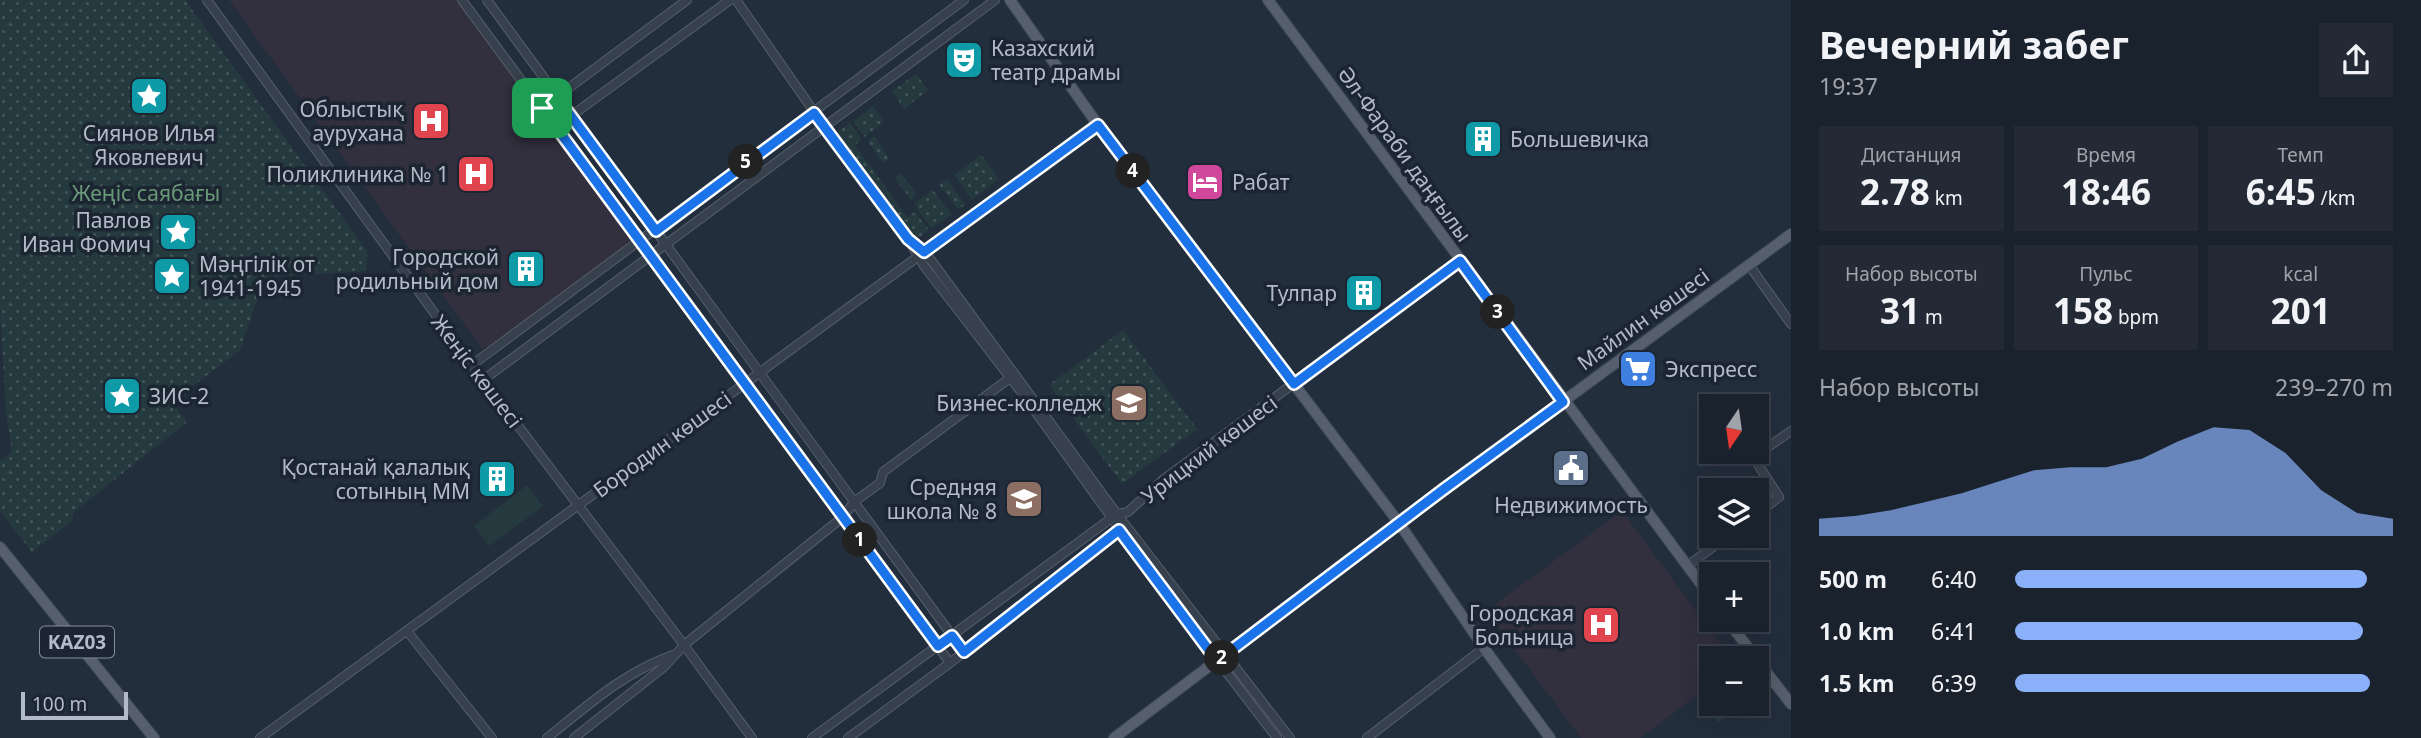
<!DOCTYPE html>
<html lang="ru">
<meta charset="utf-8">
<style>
:root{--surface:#1a222e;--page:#232a36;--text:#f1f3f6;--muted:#9fa4aa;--line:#383f4a;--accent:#89b0f8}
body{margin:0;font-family:"Noto Sans",sans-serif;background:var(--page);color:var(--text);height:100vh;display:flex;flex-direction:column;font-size:26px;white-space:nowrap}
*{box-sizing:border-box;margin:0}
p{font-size:23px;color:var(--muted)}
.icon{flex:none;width:38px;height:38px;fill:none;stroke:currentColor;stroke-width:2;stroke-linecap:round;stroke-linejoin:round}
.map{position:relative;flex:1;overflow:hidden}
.panel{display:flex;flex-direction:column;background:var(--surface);width:630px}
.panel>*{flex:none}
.needle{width:46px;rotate:193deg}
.fabs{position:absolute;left:1699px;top:394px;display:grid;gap:14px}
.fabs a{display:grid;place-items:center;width:70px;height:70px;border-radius:0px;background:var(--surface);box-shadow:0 7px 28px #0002,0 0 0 2px var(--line);font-size:35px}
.scale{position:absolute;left:21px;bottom:18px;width:107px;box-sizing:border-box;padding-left:7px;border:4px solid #b3bbc8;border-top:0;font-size:19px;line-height:24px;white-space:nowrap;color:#b3bbc8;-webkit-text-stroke:5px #1c2532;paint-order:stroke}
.pin{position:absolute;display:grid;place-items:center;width:60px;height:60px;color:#fff;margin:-30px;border-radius:14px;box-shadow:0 4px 10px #0006}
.km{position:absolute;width:35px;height:35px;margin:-18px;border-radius:50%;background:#222;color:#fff;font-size:19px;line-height:35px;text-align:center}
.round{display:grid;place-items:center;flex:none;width:74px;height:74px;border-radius:0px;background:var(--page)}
.overview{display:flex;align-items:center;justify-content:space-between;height:119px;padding:0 28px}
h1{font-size:38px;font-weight:700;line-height:52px}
.figures{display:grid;grid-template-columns:repeat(3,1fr);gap:10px;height:119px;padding:7px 28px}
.figures div{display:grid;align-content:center;border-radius:0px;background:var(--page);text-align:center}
.figures b{font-size:35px;font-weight:700}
.figures small{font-size:19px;font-weight:400}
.figures p{font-size:19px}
.chart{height:196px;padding:14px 28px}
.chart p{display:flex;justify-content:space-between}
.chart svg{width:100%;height:126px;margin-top:7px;fill:var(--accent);opacity:.7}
ul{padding:0 28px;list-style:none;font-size:23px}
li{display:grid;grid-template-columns:112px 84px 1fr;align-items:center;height:52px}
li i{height:18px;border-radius:9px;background:var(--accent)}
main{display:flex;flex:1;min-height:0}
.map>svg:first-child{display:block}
.medical{fill:#322f3e}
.green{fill:url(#green-dots)}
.pitch{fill:#253a3e}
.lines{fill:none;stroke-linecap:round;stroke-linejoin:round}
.minor-casing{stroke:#555e6b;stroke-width:10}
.major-casing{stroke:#404956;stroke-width:12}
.minor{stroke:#37404d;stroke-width:8}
.major{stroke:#555f6d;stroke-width:10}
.route-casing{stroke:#fff;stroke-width:14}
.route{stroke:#1a73e8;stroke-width:9}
.labels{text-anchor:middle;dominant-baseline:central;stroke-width:7;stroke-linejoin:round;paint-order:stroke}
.shield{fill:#1c2532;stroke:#868e9b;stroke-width:2}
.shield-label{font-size:19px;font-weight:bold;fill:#b3bbc8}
.poi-label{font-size:21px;fill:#b3bbc8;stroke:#1c2532;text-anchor:end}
.street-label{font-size:21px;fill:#b3bbc8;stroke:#1c2532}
.park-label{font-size:21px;fill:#6a9977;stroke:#1c2532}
</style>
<main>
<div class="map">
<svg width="1791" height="738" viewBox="0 0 1791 738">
<defs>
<pattern id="green-dots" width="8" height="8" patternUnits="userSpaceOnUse" patternTransform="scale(1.75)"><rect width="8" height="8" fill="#253a3e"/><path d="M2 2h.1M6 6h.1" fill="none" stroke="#425558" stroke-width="1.8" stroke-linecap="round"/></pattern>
</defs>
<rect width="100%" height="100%" fill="#232e3d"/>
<g class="medical">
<path d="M229 0H456L633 242 483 350Z"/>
<path d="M1622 511 1731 658H1712L1711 685 1640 738H1581L1486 611Z"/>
</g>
<g class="green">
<path d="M0 0H185L367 251 366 271 265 277 240 350 172 402 187 422 74 512 72 521 32 552 0 511V461L12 452 6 414 0 307Z"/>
<path d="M916 74 928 90 904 109 892 91Z"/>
<path d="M873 106 884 122 865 137 853 122Z"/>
<path d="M850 123 862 139 855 145 907 217 915 212 929 230 917 239 837 132Z"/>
<path d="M874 136 889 158 884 164 868 142Z"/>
<path d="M981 155 999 179 972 200 954 175Z"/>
<path d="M901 173 917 194 911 200 895 178Z"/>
<path d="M947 179 965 205 958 209 939 185Z"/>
<path d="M933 190 952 215 931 228 914 204Z"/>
<path d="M1123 330 1197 429 1122 484 1049 385Z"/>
<path d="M1711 685 1712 704H1745L1718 723 1697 695Z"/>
</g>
<path class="pitch" d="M527 485 543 506 489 546 474 526Z"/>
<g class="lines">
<defs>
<g id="minor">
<path d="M207 0 472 365 684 645 752 738"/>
<path d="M462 0 950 663"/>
<path d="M487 0 964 652"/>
<path d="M736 0 824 126 908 239 924 266 1022 393 1165 592 1277 738"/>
<path d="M542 108 687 0"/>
<path d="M556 127 730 0"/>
<path d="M908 239 931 260 1117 514 1290 738"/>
<path d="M1749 265 1791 324"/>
<path d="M472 365 964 0"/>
<path d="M483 380 995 0"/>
<path d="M1757 514 1779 497 1757 463 1758 454 1791 431"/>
<path d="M1687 566 1728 536"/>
<path d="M407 631 492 738"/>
<path d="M260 738 1098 125"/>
<path d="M547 738C587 706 624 672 673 655"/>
<path d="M574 738 665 666 684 645 843 517 854 502 880 483 883 472 1014 375"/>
<path d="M812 738 1117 514 1128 512 1164 479 1460 261"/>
<path d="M848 738 950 663 1121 527"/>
<path d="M1367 738 1484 648"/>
</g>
<g id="major">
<path d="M1010 0 1098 125 1399 523 1484 648 1550 738"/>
<path d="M1268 0 1712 599"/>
<path d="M0 547 154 738"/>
<path d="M1727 620 1756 658"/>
<path d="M1757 660 1791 704"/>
<path d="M1114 738 1444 489 1791 234"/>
</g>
</defs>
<use href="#minor" class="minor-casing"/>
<use href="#major" class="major-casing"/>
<use href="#minor" class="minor"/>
<use href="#major" class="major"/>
</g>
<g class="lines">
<defs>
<path id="route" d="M557 97 656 231 814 113 908 239 924 252 1098 125 1294 384 1460 261 1563 402 1444 489 1217 661 1119 530 964 652 952 636 938 646 542 108Z"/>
</defs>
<use href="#route" class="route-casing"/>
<use href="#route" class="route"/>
</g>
<defs>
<symbol id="theatre-square" viewBox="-11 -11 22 22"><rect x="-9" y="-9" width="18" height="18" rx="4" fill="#0f9aa8" stroke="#1c2532"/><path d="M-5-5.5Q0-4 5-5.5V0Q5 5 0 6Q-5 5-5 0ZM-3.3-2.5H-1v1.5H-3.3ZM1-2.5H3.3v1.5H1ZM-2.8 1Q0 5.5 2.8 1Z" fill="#fff"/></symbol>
<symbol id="sight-square" viewBox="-11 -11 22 22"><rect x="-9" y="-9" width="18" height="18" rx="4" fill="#0f9aa8" stroke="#1c2532"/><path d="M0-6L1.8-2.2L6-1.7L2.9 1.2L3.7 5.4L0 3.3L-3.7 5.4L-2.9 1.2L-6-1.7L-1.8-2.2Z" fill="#fff"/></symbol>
<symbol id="hospital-square" viewBox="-11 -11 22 22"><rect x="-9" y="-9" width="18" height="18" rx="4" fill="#e0444e" stroke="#1c2532"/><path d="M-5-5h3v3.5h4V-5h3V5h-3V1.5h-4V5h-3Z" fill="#fff"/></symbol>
<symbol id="building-square" viewBox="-11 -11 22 22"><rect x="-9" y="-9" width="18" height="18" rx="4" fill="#0f9aa8" stroke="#1c2532"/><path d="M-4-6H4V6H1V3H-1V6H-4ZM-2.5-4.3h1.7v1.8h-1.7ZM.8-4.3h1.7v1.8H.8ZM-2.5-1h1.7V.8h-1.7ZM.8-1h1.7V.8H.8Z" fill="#fff"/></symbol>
<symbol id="hotel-square" viewBox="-11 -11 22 22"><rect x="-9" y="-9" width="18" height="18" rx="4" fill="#d1479c" stroke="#1c2532"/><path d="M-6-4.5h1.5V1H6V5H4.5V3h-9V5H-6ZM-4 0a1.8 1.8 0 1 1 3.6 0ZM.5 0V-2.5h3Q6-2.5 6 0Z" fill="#fff"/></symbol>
<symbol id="supermarket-square" viewBox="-11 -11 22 22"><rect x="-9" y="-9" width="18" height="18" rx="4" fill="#3f7fe0" stroke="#1c2532"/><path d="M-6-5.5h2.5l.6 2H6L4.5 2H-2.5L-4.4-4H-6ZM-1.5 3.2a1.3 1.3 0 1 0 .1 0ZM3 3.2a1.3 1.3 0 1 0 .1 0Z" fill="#fff"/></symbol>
<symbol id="university-square" viewBox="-11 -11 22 22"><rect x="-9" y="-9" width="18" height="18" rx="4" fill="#8d6e63" stroke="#1c2532"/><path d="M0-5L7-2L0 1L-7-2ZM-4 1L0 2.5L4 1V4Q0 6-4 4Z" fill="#fff"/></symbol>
<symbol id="civic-square" viewBox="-11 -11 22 22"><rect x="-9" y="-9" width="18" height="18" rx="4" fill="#5c6f8a" stroke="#1c2532"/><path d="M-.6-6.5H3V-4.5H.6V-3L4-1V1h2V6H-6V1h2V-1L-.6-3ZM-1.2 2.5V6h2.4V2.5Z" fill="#fff"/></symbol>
<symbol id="school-square" viewBox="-11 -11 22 22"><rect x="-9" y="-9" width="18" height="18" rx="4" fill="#8d6e63" stroke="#1c2532"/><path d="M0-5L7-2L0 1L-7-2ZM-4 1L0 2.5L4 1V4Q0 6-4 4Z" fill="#fff"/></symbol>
</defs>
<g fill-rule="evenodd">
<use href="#theatre-square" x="942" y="38" width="44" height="44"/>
<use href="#sight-square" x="127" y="74" width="44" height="44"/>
<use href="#hospital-square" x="409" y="99" width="44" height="44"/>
<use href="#building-square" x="1461" y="117" width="44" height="44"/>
<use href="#hospital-square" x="454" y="152" width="44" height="44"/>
<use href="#hotel-square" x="1183" y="160" width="44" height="44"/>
<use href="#sight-square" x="156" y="210" width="44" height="44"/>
<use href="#building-square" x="504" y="247" width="44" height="44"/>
<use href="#sight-square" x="150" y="254" width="44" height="44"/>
<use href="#building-square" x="1342" y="271" width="44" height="44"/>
<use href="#supermarket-square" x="1616" y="347" width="44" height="44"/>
<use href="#sight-square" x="100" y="374" width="44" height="44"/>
<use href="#university-square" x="1107" y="381" width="44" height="44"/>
<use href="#civic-square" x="1549" y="446" width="44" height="44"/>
<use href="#building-square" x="475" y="457" width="44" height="44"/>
<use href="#school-square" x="1002" y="477" width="44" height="44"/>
<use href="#hospital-square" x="1579" y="603" width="44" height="44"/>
</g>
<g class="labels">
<rect class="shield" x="40" y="626.5" width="74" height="31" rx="5"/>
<g class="shield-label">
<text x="77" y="642">KАZ03</text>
</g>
<g class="poi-label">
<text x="991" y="48" text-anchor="start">Казахский<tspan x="991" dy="24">театр драмы</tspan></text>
<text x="404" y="109">Облыстық<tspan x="404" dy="24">аурухана</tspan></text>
<text x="149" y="133" text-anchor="middle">Сиянов Илья<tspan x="149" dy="24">Яковлевич</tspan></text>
<text x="1510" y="139" text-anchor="start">Большевичка</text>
<text x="449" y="174">Поликлиника № 1</text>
<text x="1232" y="182" text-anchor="start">Рабат</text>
<text x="151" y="220">Павлов<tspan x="151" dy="24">Иван Фомич</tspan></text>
<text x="499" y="257">Городской<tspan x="499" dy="24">родильный дом</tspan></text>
<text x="199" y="264" text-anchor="start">Мәңгілік от<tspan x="199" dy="24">1941-1945</tspan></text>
<text x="1337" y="293">Тулпар</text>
<text x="1665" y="369" text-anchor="start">Экспресс</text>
<text x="149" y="396" text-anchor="start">ЗИС-2</text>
<text x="1102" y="403">Бизнес-колледж</text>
<text x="470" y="467">Қостанай қалалық<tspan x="470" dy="24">сотының ММ</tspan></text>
<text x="997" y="487">Средняя<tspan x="997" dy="24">школа № 8</tspan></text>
<text x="1571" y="505" text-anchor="middle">Недвижимость</text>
<text x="1574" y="613">Городская<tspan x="1574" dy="24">Больница</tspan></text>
</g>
<g class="street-label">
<text transform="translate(1405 154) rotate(54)">Әл-Фараби даңғылы</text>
<text transform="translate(1643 319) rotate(-36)">Майлин көшесі</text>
<text transform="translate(477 371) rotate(53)">Жеңіс көшесі</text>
<text transform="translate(662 444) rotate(-36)">Бородин көшесі</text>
<text transform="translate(1209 449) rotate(-37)">Урицкий көшесі</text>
</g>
<g class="park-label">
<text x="146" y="193">Жеңіс саябағы</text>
</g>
</g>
</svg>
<div class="fabs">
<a><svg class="needle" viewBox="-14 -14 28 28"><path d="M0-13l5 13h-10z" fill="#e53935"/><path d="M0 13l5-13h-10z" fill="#9fa4aa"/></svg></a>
<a><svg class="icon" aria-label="layers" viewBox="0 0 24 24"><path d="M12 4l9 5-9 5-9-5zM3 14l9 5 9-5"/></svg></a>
<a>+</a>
<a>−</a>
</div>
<div class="scale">100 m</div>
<div class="pin" style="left:542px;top:108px;background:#1e9e55"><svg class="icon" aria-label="arrive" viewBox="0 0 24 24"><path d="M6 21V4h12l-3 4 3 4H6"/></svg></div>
<b class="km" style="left:860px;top:540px">1</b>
<b class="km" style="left:1222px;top:658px">2</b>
<b class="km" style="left:1498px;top:312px">3</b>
<b class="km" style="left:1133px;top:171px">4</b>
<b class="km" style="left:746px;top:162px">5</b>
</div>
<section class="panel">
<div class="overview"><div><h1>Вечерний забег</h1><p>19:37</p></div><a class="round"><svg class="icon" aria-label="share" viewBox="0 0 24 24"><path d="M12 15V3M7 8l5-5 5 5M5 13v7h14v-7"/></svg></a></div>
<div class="figures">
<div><p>Дистанция</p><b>2.78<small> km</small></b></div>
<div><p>Время</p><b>18:46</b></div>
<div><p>Темп</p><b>6:45<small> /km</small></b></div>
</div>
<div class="figures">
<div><p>Набор высоты</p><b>31<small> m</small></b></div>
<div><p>Пульс</p><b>158<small> bpm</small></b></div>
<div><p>kcal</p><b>201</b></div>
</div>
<div class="chart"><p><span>Набор высоты</span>239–270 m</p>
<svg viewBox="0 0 160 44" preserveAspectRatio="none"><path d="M0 44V38L10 37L20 35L30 32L40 29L50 25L60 21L70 20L80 20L90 17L100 11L110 6L120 7L130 15L140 28L150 36L160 38V44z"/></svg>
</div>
<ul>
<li><b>500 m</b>6:40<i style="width:93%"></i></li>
<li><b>1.0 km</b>6:41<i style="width:92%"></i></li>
<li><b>1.5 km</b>6:39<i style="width:94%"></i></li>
</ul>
</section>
</main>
